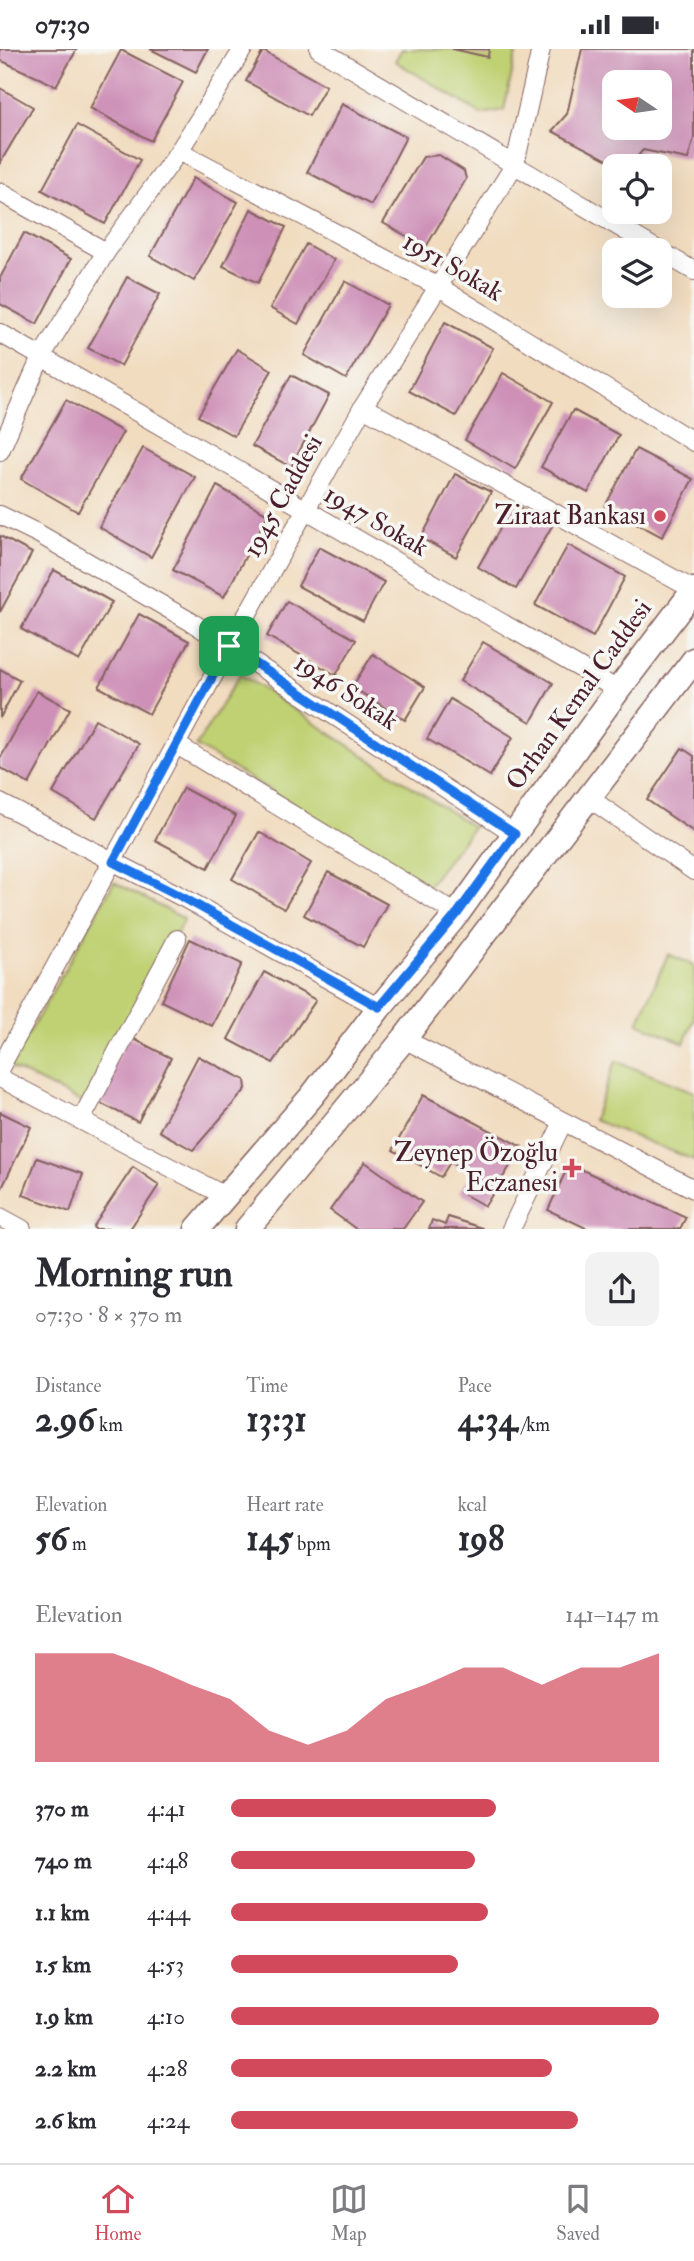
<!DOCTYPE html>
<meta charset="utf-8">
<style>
:root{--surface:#fff;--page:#f2f2f3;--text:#2b2b33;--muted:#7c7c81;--line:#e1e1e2;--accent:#d1495b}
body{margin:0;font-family:"IM FELL Double Pica",serif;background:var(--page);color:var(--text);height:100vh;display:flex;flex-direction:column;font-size:26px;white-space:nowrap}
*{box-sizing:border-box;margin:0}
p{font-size:23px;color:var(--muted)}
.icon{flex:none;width:38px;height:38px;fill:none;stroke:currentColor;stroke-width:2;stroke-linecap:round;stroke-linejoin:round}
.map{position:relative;height:1180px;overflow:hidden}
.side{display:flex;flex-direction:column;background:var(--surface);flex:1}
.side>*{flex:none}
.needle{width:46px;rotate:283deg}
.buttons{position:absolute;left:602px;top:21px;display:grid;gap:14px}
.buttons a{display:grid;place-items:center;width:70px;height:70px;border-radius:14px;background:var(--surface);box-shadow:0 7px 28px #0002;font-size:35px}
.pin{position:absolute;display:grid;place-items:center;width:60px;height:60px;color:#fff;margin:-30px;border-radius:14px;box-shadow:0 4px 10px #0006}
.round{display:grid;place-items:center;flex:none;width:74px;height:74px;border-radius:14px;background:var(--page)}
.head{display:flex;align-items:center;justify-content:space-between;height:119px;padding:0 35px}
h1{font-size:38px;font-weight:700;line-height:52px}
.metrics{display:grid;grid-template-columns:repeat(3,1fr);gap:10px;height:119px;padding:7px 35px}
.metrics div{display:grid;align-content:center}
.metrics b{font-size:35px;font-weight:700}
.metrics small{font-size:19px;font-weight:400}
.metrics p{font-size:19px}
.chart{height:196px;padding:14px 35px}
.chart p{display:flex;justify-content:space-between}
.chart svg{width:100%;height:126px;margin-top:7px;fill:var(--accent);opacity:.7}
ul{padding:0 35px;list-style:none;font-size:23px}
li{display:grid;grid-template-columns:112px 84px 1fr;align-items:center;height:52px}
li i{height:18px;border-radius:9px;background:var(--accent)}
.status{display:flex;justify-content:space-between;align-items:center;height:49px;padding:0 35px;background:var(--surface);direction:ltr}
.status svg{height:19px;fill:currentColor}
.tab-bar{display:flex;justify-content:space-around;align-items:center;height:98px;border-top:2px solid var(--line);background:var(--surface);font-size:19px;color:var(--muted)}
.tab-bar a{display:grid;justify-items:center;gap:4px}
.tab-bar .on{color:var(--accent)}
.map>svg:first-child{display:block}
.green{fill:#c0d173;stroke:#85784f;stroke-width:2}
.building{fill:#ce90b7;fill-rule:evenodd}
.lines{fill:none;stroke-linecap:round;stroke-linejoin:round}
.street-casing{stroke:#84615f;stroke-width:20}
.secondary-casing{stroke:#84615f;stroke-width:27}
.street{stroke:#fff;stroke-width:18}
.secondary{stroke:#fff;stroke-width:24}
.route-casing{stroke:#fff;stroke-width:14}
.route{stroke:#1a73e8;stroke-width:9}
.poi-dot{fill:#d1495b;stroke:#f6f6f2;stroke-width:2.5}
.labels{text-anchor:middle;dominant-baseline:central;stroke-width:7;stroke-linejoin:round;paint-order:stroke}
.street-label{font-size:26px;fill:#4a1f2b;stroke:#f6f6f2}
.poi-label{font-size:26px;fill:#4a1f2b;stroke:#f6f6f2;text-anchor:end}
</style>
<div class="status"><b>07:30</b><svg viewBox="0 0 49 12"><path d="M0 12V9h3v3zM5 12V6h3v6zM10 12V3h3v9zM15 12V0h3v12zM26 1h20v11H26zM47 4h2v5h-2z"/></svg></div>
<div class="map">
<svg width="694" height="1180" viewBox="0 0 694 1180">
<rect width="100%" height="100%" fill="#f6f6f2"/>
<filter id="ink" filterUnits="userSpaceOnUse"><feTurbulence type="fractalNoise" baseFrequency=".0143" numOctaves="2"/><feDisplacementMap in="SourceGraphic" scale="14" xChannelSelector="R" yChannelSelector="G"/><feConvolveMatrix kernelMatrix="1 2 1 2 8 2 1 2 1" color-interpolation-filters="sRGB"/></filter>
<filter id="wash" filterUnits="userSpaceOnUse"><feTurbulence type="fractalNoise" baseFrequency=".00686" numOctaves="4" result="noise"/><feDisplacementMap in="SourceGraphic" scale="28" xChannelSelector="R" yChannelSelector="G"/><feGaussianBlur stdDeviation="1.57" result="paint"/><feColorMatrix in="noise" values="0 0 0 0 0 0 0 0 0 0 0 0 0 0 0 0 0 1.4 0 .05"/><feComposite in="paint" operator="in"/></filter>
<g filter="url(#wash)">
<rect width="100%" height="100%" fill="#f1dcbf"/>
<g class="green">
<path d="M402 0H517L504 61 481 65 395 12Z"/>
<path d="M240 625 473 778 428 837 196 697Z"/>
<path d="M114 833 184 870 85 1055 10 1018Z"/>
<path d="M668 905 694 916V970L684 994 638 974Z"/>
<path d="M616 1012 694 1043V1111L593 1071Z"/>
</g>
<g id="blocks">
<g class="building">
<path d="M0 0H77L56 37 0 11Z"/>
<path d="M150 0H208L196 23Z"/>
<path d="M452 0H489L488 8Z"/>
<path d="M582 0H694V89L688 110 643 101 629 117H619L552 82 567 65ZM614 33H660V79H614Z"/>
<path d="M121 1 183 33 151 92 90 59Z"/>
<path d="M263 2 326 37 309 67 246 32Z"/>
<path d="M0 39 33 58 0 114Z"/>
<path d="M342 55 406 88 371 156 307 123Z"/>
<path d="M77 76 140 111 105 175 42 141Z"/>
<path d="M439 106 464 122 466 130 426 198 383 174 423 108Z"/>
<path d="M193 129 238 153 194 232 150 207Z"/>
<path d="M251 160 286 178 258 234 223 217Z"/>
<path d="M24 184 71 210 37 275 0 255V229Z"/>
<path d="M306 195 334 211 298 275 270 259Z"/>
<path d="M127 228 160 245 121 317 88 299Z"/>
<path d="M345 232 388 256 346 330 304 306Z"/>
<path d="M445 273 493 299 456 367 409 342Z"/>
<path d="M237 300 272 321 234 387 198 367Z"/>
<path d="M503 324 553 353 515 420 465 391Z"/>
<path d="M291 326 329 346 291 418 252 397Z"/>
<path d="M66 351 123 383 78 463 21 430Z"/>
<path d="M573 361 619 386 588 444 541 418Z"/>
<path d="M143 399 195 428 151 508 99 478Z"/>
<path d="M636 400 693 430 662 488 605 457Z"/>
<path d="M455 425 491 443 456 508 421 489Z"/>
<path d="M217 437 268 465 224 548 173 521Z"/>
<path d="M514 455 552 477 516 540 478 518Z"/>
<path d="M0 487 32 504 0 563Z"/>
<path d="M568 496 625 528 593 588 535 556Z"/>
<path d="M319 498 384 533 363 572 298 537Z"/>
<path d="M54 521 112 553 79 612 21 580Z"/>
<path d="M287 552 356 591 336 626 267 587Z"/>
<path d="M139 565 189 592 149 665 99 638Z"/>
<path d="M483 593 553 634 531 673 460 632Z"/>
<path d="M373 605 425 638 405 671 352 638Z"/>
<path d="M0 620 20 631 0 669Z"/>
<path d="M37 642 70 660 29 735 0 719V710Z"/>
<path d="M450 650 513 688 490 727 427 690Z"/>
<path d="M95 670 139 695 96 769 53 744Z"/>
<path d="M682 699 694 707V783L647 751Z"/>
<path d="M183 739 236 767 208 819 155 791Z"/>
<path d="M259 783 311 814 284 860 232 830Z"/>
<path d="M328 823 387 855 363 898 304 866Z"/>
<path d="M190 890 242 915 212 977 161 952Z"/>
<path d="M264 923 316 951 273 1014 228 990Z"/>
<path d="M128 987 171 1009 138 1073 96 1052Z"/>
<path d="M198 1007 245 1031 246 1040 193 1101 159 1082Z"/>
<path d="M423 1046 522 1098 485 1157 460 1143 472 1124 450 1113 441 1128 393 1101Z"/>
<path d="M0 1063 31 1078 0 1143Z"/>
<path d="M37 1109 83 1125 70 1163 23 1146Z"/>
<path d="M365 1113 422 1153 403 1180H356L330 1161Z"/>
<path d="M569 1115 686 1168 680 1180H588L548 1161Z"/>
<path d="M133 1118 159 1136 130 1180H95L93 1178Z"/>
<path d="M448 1168 482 1179V1180H429L432 1171 445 1176Z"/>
</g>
</g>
</g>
<g filter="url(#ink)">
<use href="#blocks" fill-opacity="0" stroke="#84615f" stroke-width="2"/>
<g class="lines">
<defs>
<g id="street">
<path d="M319 0 658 201"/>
<path d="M179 102 439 238 694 393"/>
<path d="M0 143 106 203"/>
<path d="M660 202 694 222"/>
<path d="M0 284 618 641"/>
<path d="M363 358 694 541"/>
<path d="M0 402 41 308 106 203 179 102 243 0"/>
<path d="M0 466 39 485 193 574 515 785"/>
<path d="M177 696 457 865"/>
<path d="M589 749 694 822"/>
<path d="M0 754 184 849 379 959"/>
<path d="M404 990 694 1140"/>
<path d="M0 1019 229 598 363 358 515 115 541 0"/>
<path d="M0 1029 225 1147"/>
<path d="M81 1071 177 890"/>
<path d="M0 1168 22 1180"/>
<path d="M511 1180 563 1073"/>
</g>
<g id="secondary">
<path d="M197 1180 312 1047 379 959 457 865 618 641 694 541"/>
<path d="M247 1180 404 990 694 611"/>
</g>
</defs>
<use href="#street" class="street-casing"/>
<use href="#secondary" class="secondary-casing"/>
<use href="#street" class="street"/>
<use href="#secondary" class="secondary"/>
</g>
</g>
<g class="lines" filter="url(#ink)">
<defs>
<path id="route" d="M229 597 515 785 457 865 379 958 184 849 113 813Z"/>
</defs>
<use href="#route" class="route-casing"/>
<use href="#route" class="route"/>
</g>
<g class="poi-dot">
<circle cx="660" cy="467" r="7"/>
<path d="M568.5 1108.5h7v7h7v7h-7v7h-7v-7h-7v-7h7z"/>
</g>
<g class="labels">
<g class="street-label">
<text transform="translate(453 218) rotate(30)">1951 Sokak</text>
<text transform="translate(283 447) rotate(-61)">1945 Caddesi</text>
<text transform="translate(376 472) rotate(30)">1947 Sokak</text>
<text transform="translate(346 643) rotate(33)">1946 Sokak</text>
<text transform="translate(579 646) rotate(-54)">Orhan Kemal Caddesi</text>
</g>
<g class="poi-label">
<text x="646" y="467">Ziraat Bankası</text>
<text x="558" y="1104">Zeynep Özoğlu<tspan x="558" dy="30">Eczanesi</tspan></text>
</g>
</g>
</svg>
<div class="buttons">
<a><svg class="needle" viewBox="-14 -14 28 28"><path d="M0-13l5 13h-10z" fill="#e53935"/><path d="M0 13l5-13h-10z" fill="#7c7c81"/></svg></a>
<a><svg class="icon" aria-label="locate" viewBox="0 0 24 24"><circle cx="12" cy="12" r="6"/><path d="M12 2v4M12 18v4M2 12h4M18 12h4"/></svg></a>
<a><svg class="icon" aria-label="layers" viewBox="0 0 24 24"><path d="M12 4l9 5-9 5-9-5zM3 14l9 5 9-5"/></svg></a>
</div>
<div class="pin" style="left:229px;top:597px;background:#1e9e55"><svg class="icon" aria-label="arrive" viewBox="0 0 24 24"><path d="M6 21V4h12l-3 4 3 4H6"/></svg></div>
</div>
<section class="side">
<div class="head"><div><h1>Morning run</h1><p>07:30 · 8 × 370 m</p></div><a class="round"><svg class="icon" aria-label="share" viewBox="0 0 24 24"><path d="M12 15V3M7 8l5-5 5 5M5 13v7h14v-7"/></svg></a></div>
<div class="metrics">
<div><p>Distance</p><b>2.96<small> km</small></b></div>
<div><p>Time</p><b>13:31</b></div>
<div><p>Pace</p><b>4:34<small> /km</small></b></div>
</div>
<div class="metrics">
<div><p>Elevation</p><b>56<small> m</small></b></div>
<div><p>Heart rate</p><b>145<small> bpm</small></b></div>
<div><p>kcal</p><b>198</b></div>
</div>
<div class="chart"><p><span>Elevation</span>141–147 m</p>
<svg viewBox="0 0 160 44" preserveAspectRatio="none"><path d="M0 44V6L10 6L20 6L30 11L40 17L50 22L60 33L70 38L80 33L90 22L100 17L110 11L120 11L130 17L140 11L150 11L160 6V44z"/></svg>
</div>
<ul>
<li><b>370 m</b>4:41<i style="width:62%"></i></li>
<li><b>740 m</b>4:48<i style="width:57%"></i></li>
<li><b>1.1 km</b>4:44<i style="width:60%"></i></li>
<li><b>1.5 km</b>4:53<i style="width:53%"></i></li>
<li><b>1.9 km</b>4:10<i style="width:100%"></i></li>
<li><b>2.2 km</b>4:28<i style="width:75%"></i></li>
<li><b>2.6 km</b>4:24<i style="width:81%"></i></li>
</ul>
</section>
<nav class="tab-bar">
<a class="on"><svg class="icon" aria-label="home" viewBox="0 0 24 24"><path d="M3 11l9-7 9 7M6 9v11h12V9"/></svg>Home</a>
<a><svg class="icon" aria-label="map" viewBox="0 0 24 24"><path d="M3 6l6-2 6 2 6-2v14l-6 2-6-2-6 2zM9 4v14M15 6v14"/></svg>Map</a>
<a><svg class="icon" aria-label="saved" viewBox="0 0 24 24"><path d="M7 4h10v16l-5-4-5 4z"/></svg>Saved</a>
</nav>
